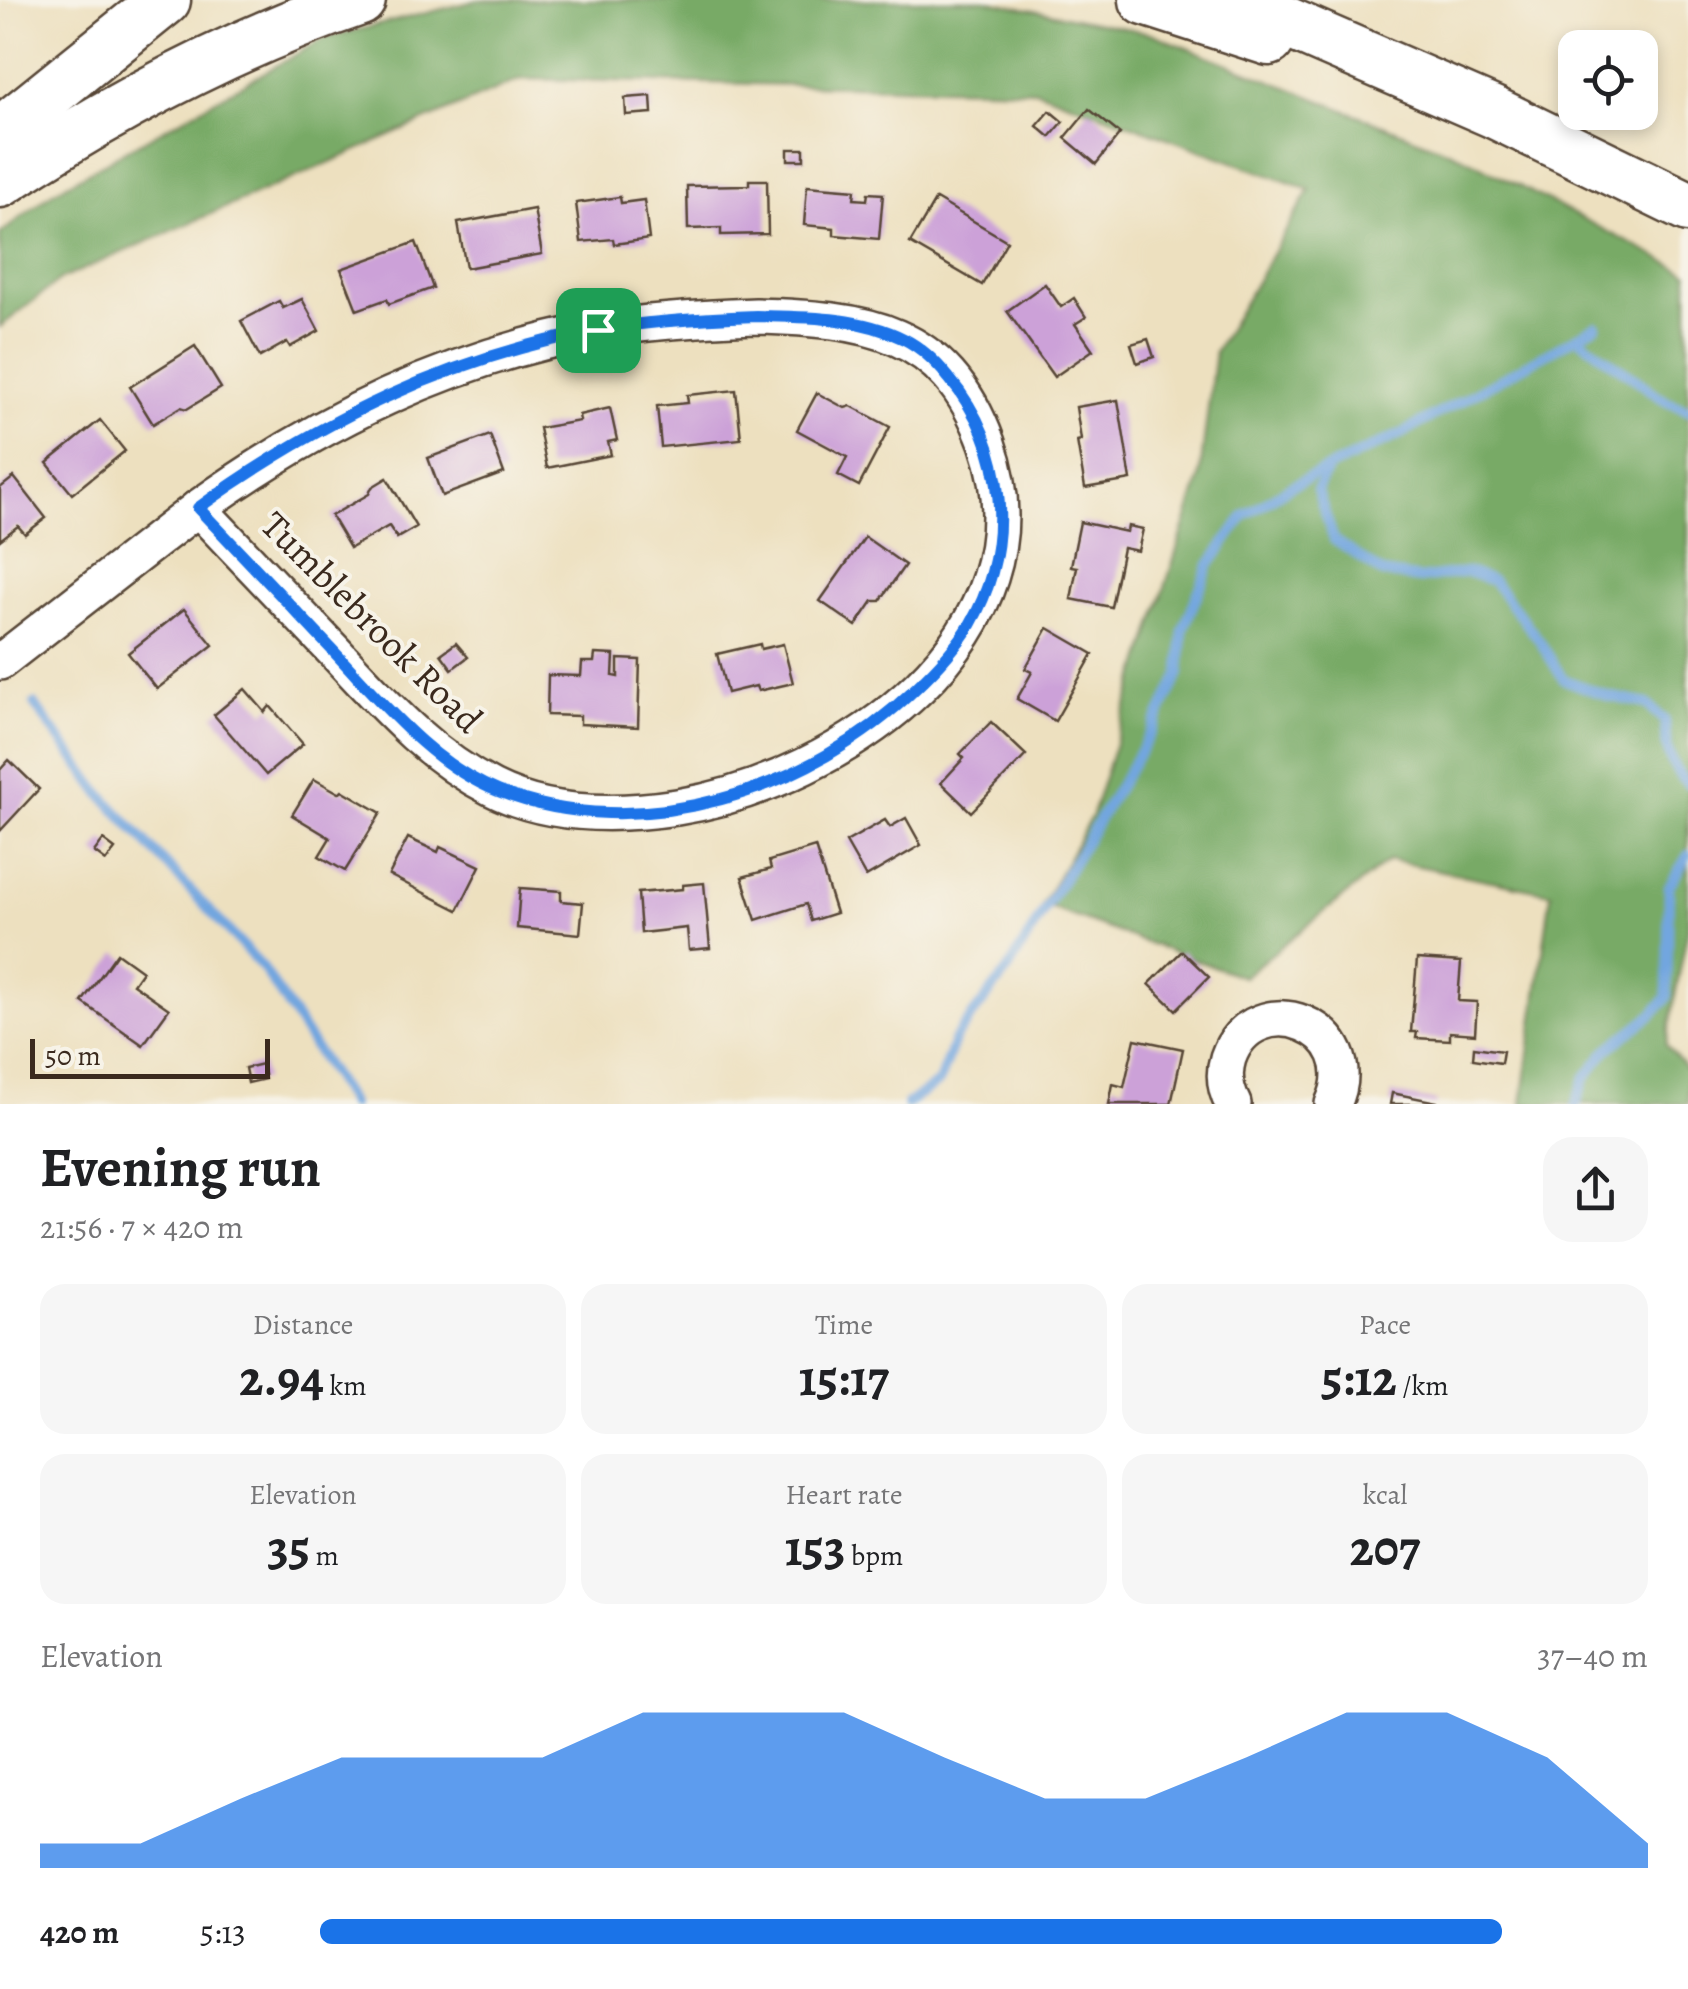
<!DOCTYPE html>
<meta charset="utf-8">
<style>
:root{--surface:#fff;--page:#f6f6f6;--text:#202124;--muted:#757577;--accent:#1a73e8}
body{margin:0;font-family:Alegreya,serif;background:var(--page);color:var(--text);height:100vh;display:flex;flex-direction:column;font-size:38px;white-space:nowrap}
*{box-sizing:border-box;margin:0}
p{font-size:32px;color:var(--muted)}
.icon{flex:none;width:55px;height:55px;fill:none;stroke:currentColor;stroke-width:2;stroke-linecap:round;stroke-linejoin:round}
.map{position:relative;height:1104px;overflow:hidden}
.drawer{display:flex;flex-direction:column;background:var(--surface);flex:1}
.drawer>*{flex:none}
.fabs{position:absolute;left:1558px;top:30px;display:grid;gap:20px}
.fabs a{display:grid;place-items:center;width:100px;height:100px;border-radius:20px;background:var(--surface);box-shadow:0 5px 15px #0003;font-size:50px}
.scale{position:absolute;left:30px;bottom:25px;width:240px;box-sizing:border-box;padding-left:10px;border:5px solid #3b2a1e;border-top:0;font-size:28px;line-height:35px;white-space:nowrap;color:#3b2a1e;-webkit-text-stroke:8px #f7f3e8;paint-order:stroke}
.pin{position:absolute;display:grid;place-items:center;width:85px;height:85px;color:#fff;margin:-42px;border-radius:20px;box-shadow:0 5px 15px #0006}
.round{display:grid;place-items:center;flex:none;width:105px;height:105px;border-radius:30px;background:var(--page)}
.head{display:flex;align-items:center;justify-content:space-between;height:170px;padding:0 40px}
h1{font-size:55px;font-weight:700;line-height:75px}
.stats{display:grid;grid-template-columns:repeat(3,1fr);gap:15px;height:170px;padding:10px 40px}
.stats div{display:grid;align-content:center;border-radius:25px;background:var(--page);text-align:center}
.stats b{font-size:50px;font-weight:700}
.stats small{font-size:28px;font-weight:400}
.stats p{font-size:28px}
.chart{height:280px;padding:20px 40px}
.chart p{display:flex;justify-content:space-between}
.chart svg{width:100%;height:180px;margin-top:10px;fill:var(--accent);opacity:.7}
ul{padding:0 40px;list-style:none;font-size:32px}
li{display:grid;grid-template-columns:160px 120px 1fr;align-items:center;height:75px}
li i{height:25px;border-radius:12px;background:var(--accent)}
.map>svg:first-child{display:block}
.forest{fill:#78aa66;stroke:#5a6a42;stroke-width:2.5}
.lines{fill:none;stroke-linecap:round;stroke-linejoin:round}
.stream{stroke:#72a6df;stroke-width:10}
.building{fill:#cca1d8}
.minor-casing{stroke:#564536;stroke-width:40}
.highway-casing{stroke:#564536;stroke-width:55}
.minor{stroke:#fff;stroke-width:35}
.highway{stroke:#fff;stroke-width:50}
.route-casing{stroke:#fff;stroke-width:20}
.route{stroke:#1a73e8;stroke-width:12}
.labels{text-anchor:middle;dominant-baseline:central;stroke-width:8;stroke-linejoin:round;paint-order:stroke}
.street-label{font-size:38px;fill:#3b2a1e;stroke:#f7f3e8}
</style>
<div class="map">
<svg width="1688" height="1104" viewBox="0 0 1688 1104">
<rect width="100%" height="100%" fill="#f7f3e8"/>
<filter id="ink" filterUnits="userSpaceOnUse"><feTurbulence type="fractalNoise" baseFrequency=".01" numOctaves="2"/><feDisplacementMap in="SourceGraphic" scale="20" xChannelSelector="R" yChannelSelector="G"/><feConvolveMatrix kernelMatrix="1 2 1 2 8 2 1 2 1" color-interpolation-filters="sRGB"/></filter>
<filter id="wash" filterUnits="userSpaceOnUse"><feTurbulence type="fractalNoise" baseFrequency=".0048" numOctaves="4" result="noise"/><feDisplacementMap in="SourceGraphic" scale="40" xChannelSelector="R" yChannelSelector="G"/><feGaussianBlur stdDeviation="2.25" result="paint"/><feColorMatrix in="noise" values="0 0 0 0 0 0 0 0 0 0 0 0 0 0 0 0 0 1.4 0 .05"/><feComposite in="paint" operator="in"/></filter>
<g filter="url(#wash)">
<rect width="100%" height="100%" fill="#ede0bf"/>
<path class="forest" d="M479 0H984L1150 33 1461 156 1688 273V928L1666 1045 1688 1071V1104H1522L1551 893 1389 860 1243 977 1042 905 1092 815 1199 481 1215 352 1310 190 1036 90 521 79 61 279 0 327V234L53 192 325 38Z"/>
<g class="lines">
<g class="stream">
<path d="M1577 337 1667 402 1688 410"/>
<path d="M1327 470 1317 490 1334 540 1382 573 1420 579 1467 572 1493 581 1539 640 1563 679 1607 696 1647 704 1665 721C1665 746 1669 767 1688 784"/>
<path d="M34 704 100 793 263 968 351 1104"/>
<path d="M907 1104 939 1082 955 1038 1008 970 1151 733 1180 673 1183 630 1209 566 1244 516 1291 486 1403 433 1596 326"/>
<path d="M1576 1104 1585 1078 1607 1050 1653 1014 1667 997 1669 886 1688 855"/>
</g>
</g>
<g id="blocks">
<g class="building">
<path d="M651 96 652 113 626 115 625 98Z"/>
<path d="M1089 109 1120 134 1096 164 1065 138Z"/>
<path d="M1050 111 1063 122 1050 137 1037 126Z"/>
<rect x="788" y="149" width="16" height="11"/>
<path d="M749 180H767L768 234 721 235V228L688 229 687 186 749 185Z"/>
<path d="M807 186 855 190 854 199 867 200 868 193 883 194 879 239 834 235V228L804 225Z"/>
<path d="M620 197 621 203 644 200 649 239 614 244 613 239 581 242 576 203Z"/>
<path d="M936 199 1007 241 982 285 910 243Z"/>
<path d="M534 209 542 254 466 268 458 223Z"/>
<path d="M416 242 433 288 389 304 387 299 357 310 341 269Z"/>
<path d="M1045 284 1061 307 1074 298 1086 317 1075 324 1093 350 1054 377 1007 311Z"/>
<path d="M302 299 319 331 290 347 287 342 260 357 241 321 279 301 283 308Z"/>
<path d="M1148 339 1154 357 1137 363 1131 344Z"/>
<path d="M195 346 221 388 187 409 181 407 153 424 130 387Z"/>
<path d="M736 390 741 439 661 447 657 406 688 403 687 395Z"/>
<path d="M817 393 845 408 851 406 890 427 859 486 838 475 847 457 797 430Z"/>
<path d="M1118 400 1131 480 1085 488 1077 441 1081 440 1076 407Z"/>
<path d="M610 408 617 440 608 442 611 455 547 468 539 428 580 421 579 415Z"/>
<path d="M100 420 125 451 72 494 47 463Z"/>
<path d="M490 435 504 473 442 496 428 458Z"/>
<path d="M14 477 46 518 25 534 18 526 0 540V488Z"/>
<path d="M387 478 416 527 397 538 389 526 350 548 331 516 369 494 372 487Z"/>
<path d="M1080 522 1127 532 1128 526 1143 529 1138 551 1123 548 1111 607 1071 599 1077 567 1071 566Z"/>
<path d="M865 537 905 565 880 601H873L856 626 820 601Z"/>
<path d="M184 609 213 645 157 689 128 653Z"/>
<path d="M1048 628 1093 654 1055 721 1017 699 1032 672 1025 669Z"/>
<path d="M456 643 468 657 452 669 441 654Z"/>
<path d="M760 644 761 649 783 644 793 683 758 691 756 686 727 693 717 654Z"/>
<path d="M595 654 614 655 613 676 618 677V659L640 660 638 727 580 724V716L547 715 548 675 581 676 582 662H594Z"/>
<path d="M245 689 265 712 270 706 303 744 266 775 214 715Z"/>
<path d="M991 722 1026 755 971 812 941 783 964 758 960 754Z"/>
<path d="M9 760 39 789 0 831V770Z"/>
<path d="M314 779 339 793 342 790 381 813 345 871 319 856 330 838 292 815Z"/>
<path d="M906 818 921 845 866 877 846 842 885 820 890 827Z"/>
<path d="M408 838 438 852 440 847 480 866 458 910 389 875Z"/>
<path d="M103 840 115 849 106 861 94 852Z"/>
<path d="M815 847 836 913 811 921 806 904 756 920 742 877 771 869 769 861Z"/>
<path d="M704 883 710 948 689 950 687 928 641 933 638 893 683 889V885Z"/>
<path d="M520 888 561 891V901L583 903 580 934 517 928Z"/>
<path d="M1182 951 1209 977 1176 1010 1149 984Z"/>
<path d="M117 953 142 971 133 984 169 1009 143 1045 82 1002Z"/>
<path d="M1417 959 1461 962 1458 1001 1477 1002 1475 1034 1450 1032V1040L1416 1038 1417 1032H1411Z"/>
<path d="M1135 1039 1183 1049 1171 1104H1109L1113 1084 1124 1087Z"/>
<path d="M1474 1047 1503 1051 1501 1063 1473 1059Z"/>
<path d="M262 1064 265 1079 248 1083 245 1068Z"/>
<path d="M1392 1093 1437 1102V1104H1390Z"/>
</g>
</g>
</g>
<g filter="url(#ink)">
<use href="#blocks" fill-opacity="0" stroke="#564536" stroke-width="2.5"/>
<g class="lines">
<defs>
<g id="minor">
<path d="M756 316C865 319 945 328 987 443 1055 635 841 781 677 807 617 816 547 816 492 788 427 755 382 702 333 650 288 603 243 555 198 508 321 420 448 358 597 330 650 321 703 318 756 316Z"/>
<path d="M0 662 198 508"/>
<path d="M1233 1104C1225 1089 1223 1074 1228 1058 1254 983 1369 1026 1333 1104"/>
</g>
<g id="highway">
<path d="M1145 0 1269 40"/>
<path d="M1235 0 1493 112 1688 207"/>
<path d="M0 133 165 0"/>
<path d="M0 182C113 107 231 44 360 0"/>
</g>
</defs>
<use href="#minor" class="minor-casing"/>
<use href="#highway" class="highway-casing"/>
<use href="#minor" class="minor"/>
<use href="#highway" class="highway"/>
</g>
</g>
<g class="lines" filter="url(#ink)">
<defs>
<path id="route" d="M756 316C805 317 859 316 904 339 922 348 937 363 949 378 1008 448 1015 547 970 625 956 648 935 670 916 688 811 791 640 847 498 791 433 765 385 706 338 656 291 606 245 557 198 508 322 419 446 359 597 330 649 321 703 318 756 316Z"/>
</defs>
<use href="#route" class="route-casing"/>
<use href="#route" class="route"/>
</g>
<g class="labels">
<g class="street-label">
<text transform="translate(372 622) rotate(45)">Tumblebrook Road</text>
</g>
</g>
</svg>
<div class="fabs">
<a><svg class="icon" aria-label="locate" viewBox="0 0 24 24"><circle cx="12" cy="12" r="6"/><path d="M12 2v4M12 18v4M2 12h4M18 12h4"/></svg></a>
</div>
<div class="scale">50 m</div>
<div class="pin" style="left:598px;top:330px;background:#1e9e55"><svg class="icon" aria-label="arrive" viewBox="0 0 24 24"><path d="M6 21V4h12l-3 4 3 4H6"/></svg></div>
</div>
<section class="drawer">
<div class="head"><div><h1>Evening run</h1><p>21:56 · 7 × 420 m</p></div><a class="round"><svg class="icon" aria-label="share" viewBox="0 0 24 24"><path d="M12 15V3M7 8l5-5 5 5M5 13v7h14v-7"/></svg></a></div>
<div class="stats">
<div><p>Distance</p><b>2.94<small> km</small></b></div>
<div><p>Time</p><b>15:17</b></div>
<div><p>Pace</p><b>5:12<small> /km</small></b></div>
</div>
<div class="stats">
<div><p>Elevation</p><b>35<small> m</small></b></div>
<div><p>Heart rate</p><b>153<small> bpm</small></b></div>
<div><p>kcal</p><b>207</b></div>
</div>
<div class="chart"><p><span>Elevation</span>37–40 m</p>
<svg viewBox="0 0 160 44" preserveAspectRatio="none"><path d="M0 44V38L10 38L20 27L30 17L40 17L50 17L60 6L70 6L80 6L90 17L100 27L110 27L120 17L130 6L140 6L150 17L160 38V44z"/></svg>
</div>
<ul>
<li><b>420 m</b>5:13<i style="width:89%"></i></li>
</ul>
</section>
